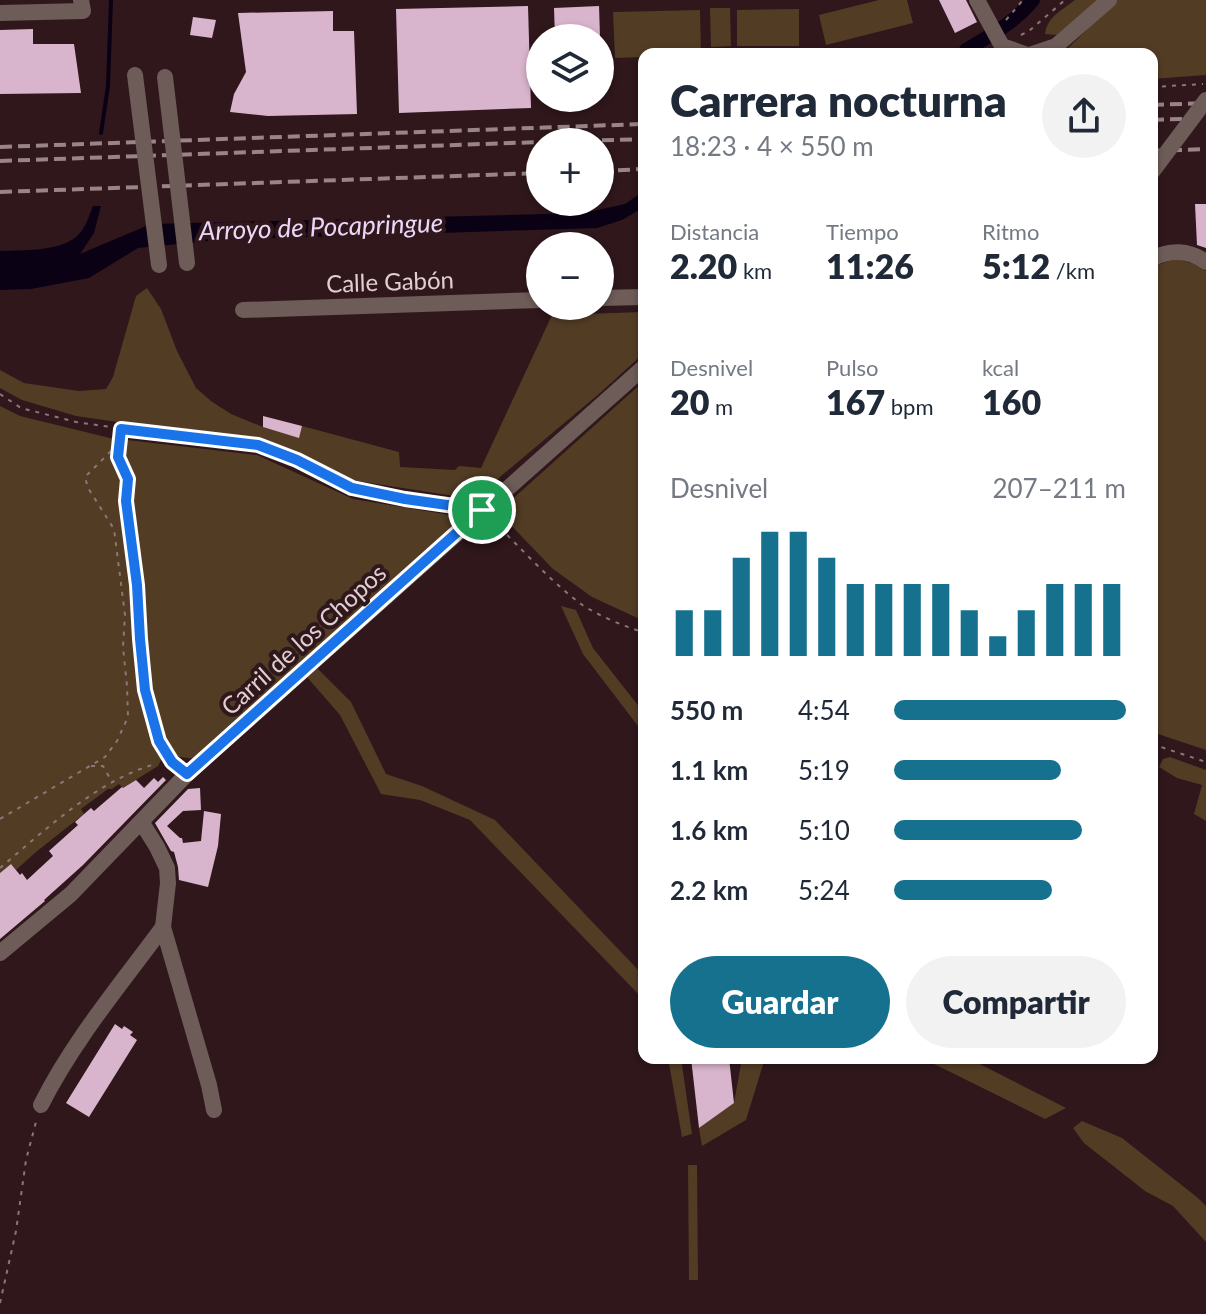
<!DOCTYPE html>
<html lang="es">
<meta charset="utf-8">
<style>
:root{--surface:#fff;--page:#f2f2f3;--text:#1f2937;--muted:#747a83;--accent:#16718f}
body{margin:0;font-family:Lato,sans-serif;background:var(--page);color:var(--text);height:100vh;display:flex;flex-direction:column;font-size:30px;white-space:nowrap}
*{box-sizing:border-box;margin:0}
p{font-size:26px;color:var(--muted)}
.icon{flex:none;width:44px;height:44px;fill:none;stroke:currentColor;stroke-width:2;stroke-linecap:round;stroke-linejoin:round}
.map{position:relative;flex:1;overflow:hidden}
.side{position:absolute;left:638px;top:48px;width:520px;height:1016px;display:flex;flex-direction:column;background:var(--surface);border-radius:16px;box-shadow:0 2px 6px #0004}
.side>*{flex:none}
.controls{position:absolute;left:526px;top:24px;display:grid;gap:16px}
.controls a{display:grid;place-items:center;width:88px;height:88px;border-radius:50%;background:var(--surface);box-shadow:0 2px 6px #0004;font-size:40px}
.pin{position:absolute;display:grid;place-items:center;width:68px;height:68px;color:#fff;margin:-34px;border:4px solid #fff;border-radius:50%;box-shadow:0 2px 8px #0007}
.round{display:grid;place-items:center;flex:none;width:84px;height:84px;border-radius:42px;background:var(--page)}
.head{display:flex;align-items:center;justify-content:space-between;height:136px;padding:0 32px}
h1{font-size:44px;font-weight:800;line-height:60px}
.figures{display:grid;grid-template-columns:repeat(3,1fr);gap:12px;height:136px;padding:8px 32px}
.figures div{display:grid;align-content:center}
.figures b{font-size:34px;font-weight:800}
.figures small{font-size:22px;font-weight:400}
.figures p{font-size:22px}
.chart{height:224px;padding:16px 32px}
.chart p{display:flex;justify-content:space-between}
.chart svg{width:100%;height:144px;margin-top:8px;stroke:var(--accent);stroke-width:6}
.primary-button{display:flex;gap:16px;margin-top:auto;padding:16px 32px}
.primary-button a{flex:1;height:92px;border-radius:48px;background:var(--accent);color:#fff;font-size:32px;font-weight:800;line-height:92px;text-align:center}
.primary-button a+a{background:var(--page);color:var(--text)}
ul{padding:0 32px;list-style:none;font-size:26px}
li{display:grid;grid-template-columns:128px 96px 1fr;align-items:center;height:60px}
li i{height:20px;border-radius:10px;background:var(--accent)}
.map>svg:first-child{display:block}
.green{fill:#523c24}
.water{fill:#0b0114}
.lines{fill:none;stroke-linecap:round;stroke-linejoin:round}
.stream{stroke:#0b0114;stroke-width:4}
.canal{stroke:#0b0114;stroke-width:14}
.building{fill:#d9b5cd}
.path{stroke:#8b777a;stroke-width:2;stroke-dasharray:4 6;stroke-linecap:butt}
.minor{stroke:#6d5c57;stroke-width:16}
.rail{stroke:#998588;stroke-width:4;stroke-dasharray:12 6;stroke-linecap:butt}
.minor-bridge{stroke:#6d5c57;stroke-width:16}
.route-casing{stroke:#fff;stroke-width:16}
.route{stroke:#1a73e8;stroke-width:10}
.labels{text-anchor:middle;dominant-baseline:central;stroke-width:8;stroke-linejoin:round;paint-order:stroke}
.street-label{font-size:24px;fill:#e0cfd1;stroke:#2f171b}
.water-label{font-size:26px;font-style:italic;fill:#ebd8f9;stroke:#2f171b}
</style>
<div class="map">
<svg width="1206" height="1314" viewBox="0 0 1206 1314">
<rect width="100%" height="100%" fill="#2f171b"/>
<g class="green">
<path d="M879 0H907L913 23 826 45 819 15Z"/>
<path d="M1075 0H1098L1057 35 1045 34C1047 17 1062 10 1075 0Z"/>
<path d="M1117 0H1206V75L1152 79V54H1062Z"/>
<path d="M710 8H730L731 46 711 47Z"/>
<path d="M799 9V46H737V10Z"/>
<path d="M700 10 701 54H644V57L615 58 613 12Z"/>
<path d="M1175 258 1194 264 1206 271V750L1152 732V268Z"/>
<path d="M147 288 161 309 177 351 196 388 211 401 231 414 263 427 298 437 302 426 399 452 400 467 455 470 459 466 481 468 552 315 644 312V353L600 393 501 476 480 500 351 480 299 453 258 439 152 427 76 416 22 400 0 388V370L24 383 79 391 106 389 113 377 136 296Z"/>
<path d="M644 381V621L592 597 553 569 498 512Z"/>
<path d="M0 406 20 416 110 438 257 455 353 499 462 517 195 759 174 756 161 760 158 766 123 788 119 784 112 789H108L81 809 84 814 36 852 16 870 11 864 0 873Z"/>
<path d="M561 606 576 610 593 648 644 713V734L583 654Z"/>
<path d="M316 667 351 702 386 774 422 786 495 820 644 976V1000L470 820 420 800 381 794 340 715 306 676Z"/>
<path d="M1170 757 1206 770V821L1194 814 1202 785 1177 778 1159 767 1163 759Z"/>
<path d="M668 1058H681L692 1134 682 1137Z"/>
<path d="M742 1058H765L746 1120 702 1146 699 1128 734 1103Z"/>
<path d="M922 1058H968L1066 1108 1045 1119Z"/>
<path d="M1082 1121 1122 1138 1198 1198 1206 1206V1242L1173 1206 1145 1191 1084 1143 1073 1128Z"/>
<path d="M688 1165H697L698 1280H689Z"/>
</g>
<path class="water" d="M644 191V207L622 220 597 228 218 240 138 248 89 278 31 289 0 290V251C22 250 63 252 79 234 86 227 89 216 93 206H101L94 233 80 254 151 224 584 213 625 204Z"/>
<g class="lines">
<g class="stream">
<path d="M952 54 966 50"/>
<path d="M101 133 108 86 111 0"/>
</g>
<path class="canal" d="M966 50C991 35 1014 23 1033 0"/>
</g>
<g class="building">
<path d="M939 0H966L977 22 955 33Z"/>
<path d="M528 6 531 108 399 113 396 9Z"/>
<path d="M599 6 600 38H555L554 8Z"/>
<path d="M333 11V31H354L357 114 268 116 230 112 234 94 246 72 238 13Z"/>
<path d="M193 17 216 20 212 38 190 35Z"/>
<path d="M33 29V44H74L81 93 0 94V30Z"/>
<path d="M1195 204H1206V248L1197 245Z"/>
<path d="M263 416 302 426 299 438 263 427Z"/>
<path d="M163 777 166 780 83 865 44 900 45 901 0 939V873L11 864 20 875 22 873 27 880 53 856 49 851 78 825 75 822 91 808 94 811 122 787 123 788 136 780 144 788 154 778 158 782Z"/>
<path d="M200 788 201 810 183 811 167 826 180 838H182L183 843 201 841 204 811 221 814 218 846 208 887 179 880 178 867 174 852 171 851 155 823 188 789Z"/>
<path d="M115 1024 122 1029 124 1026 133 1032 130 1035 137 1040 89 1117 66 1103Z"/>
<path d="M691 1058H729L734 1103 699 1128Z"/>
</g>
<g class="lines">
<g class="path">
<path d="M1006 20 1023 0"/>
<path d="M1021 35 1029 31 1065 0"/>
<path d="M1152 87 1203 84"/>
<path d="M0 394 21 408 76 422 152 433 258 445 297 460 352 488 405 499 463 508"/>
<path d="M121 430 118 457 128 479 126 501 137 585 140 639 145 690 155 730 164 749"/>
<path d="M493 521C521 548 549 580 581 604 595 614 627 628 644 632"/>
<path d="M1152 744 1206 762"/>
<path d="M91 766H103L112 782"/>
<path d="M0 819 105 757 117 741 128 717 127 686 123 647 125 615 114 529 88 488 85 477 118 444"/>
<path d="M0 868C45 830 99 779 156 764"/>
<path d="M0 1303 16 1231 26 1160 37 1118"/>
</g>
<g class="minor">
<path d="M977 0 1002 46 1025 54"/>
<path d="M0 13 83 11 81 0"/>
<path d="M1032 54 1056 46 1109 0"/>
<path d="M1152 259C1170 249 1189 250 1206 262"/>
<path d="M600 298 644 297"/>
<path d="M243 310 540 300"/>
<path d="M172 762 187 774"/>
<path d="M142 823 157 847 167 868 168 883 163 927 209 1085 214 1110"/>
<path d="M0 953 71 894 187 774 644 367"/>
<path d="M41 1105C73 1041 121 984 163 927"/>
</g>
<g class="rail">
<path d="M1152 105 1206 103"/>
<path d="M1152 120 1206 118"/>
<path d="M548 142 644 139"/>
<path d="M0 147 644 124"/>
<path d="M1152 151 1206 149"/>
<path d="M0 161 540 142"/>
<path d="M600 171 644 169"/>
<path d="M0 192 540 173"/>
</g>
<g class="minor-bridge">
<path d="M135 75 159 265"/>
<path d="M165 77 187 263"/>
<path d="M1152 172 1206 100"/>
</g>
</g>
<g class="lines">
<defs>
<path id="route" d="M121 429 258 445 297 460 352 488 405 499 482 510 187 774 172 762 159 741 145 690 140 639 137 585 126 501 128 479 118 457Z"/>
</defs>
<use href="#route" class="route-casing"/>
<use href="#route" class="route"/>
</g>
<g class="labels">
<g class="street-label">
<text transform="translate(390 281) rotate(-2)">Calle Gabón</text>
<text transform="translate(303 639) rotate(-42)">Carril de los Chopos</text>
</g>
<g class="water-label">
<text transform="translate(321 226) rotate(-2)">Arroyo de Pocapringue</text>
</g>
</g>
</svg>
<div class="controls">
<a><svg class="icon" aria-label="layers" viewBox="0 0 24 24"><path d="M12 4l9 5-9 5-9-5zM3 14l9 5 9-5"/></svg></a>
<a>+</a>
<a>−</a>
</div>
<div class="pin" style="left:482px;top:510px;background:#1e9e55"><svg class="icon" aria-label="arrive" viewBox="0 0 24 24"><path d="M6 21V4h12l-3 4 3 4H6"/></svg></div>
<section class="side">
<div class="head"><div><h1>Carrera nocturna</h1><p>18:23 · 4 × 550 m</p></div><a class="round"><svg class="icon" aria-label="share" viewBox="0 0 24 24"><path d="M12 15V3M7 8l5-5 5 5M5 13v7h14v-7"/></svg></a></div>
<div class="figures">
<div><p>Distancia</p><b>2.20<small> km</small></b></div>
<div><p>Tiempo</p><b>11:26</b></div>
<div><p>Ritmo</p><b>5:12<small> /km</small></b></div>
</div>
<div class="figures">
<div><p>Desnivel</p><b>20<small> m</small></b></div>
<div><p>Pulso</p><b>167<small> bpm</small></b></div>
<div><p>kcal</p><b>160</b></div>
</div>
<div class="chart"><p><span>Desnivel</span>207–211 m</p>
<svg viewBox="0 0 160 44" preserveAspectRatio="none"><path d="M5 44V30M15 44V30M25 44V14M35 44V6M45 44V6M55 44V14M65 44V22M75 44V22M85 44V22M95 44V22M105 44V30M115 44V38M125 44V30M135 44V22M145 44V22M155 44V22"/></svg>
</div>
<ul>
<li><b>550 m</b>4:54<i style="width:100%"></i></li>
<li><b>1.1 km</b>5:19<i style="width:72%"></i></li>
<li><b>1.6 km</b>5:10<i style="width:81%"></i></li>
<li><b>2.2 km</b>5:24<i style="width:68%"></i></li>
</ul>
<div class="primary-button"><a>Guardar</a><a>Compartir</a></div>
</section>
</div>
